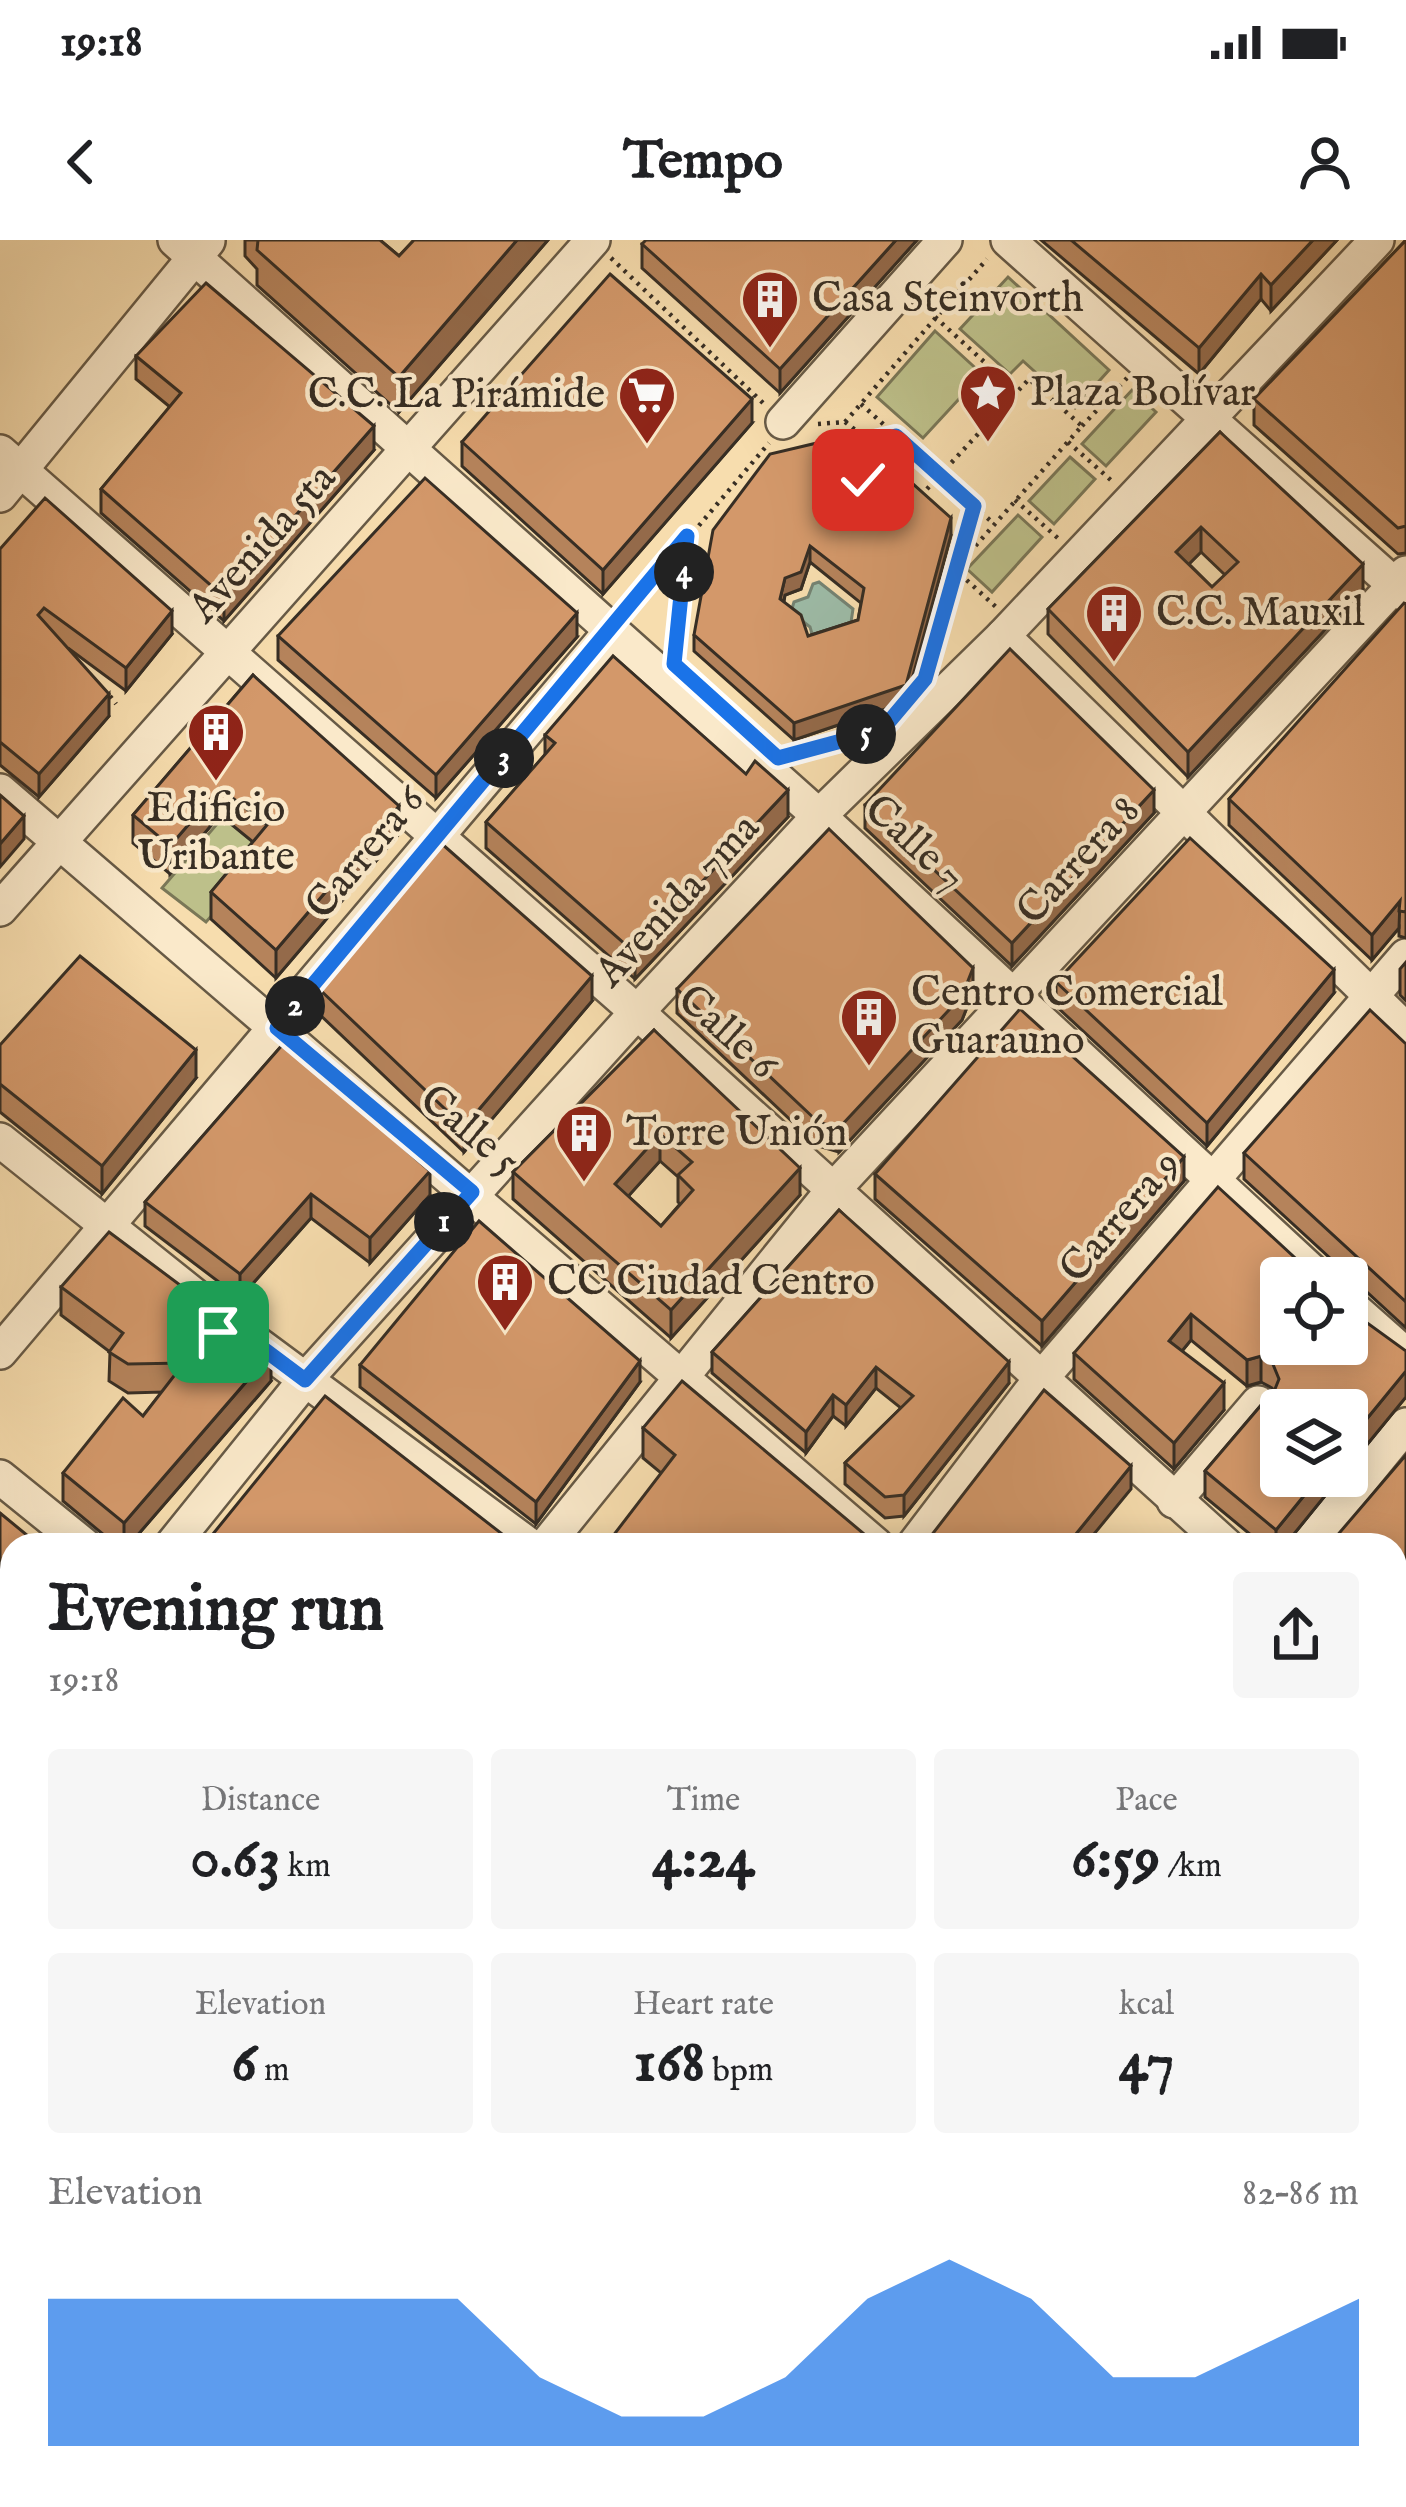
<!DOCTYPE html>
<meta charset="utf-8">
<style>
:root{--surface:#fff;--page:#f6f6f6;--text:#202124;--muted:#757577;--accent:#1a73e8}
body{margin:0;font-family:"IM FELL English",serif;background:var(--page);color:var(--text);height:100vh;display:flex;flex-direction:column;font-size:45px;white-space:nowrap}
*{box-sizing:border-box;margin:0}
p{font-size:39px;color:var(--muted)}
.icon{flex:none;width:66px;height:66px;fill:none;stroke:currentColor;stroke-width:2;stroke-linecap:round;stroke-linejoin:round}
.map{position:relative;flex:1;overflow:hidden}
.side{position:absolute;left:0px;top:1293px;width:1407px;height:975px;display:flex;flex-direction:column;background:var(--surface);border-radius:36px 36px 0 0;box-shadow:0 6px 30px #0003}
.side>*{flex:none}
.tools{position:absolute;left:1260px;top:1017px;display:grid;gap:24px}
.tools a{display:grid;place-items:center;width:108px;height:108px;border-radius:12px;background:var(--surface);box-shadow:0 6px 30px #0003;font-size:60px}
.pin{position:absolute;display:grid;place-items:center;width:102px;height:102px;color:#fff;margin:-51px;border-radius:24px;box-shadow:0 6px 18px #0006}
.km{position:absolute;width:60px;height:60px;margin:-30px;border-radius:50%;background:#222;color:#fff;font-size:33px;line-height:60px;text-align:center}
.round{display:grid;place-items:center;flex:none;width:126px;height:126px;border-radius:12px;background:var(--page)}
.overview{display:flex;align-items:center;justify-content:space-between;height:204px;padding:0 48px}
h1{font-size:66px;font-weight:800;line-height:90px}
.stats{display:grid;grid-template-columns:repeat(3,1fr);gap:18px;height:204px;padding:12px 48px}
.stats div{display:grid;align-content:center;border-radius:12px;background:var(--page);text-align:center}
.stats b{font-size:60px;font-weight:800}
.stats small{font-size:33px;font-weight:400}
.stats p{font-size:33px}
.chart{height:336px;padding:24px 48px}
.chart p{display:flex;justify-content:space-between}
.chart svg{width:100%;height:216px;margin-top:12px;fill:var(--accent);opacity:.7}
.status{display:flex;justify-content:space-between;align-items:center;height:84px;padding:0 60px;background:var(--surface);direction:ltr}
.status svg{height:33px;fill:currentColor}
header{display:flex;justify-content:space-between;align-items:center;height:156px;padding:0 48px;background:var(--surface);font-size:54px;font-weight:800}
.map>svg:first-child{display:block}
.green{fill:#bdc08a;stroke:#7a7757;stroke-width:3}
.water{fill:#9dbca8;stroke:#748373;stroke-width:3}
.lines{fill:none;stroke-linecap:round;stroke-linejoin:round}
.river{stroke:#9dbca8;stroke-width:39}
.minor-casing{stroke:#675a46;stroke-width:38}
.path{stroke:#372e24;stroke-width:4.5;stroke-dasharray:3 6;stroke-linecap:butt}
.minor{stroke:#fae9ca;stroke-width:33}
.wall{fill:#b5835b;stroke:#372e24;stroke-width:3;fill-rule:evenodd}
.shaded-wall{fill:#946a4a;stroke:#372e24;stroke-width:3}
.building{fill:#d3986a;stroke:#372e24;stroke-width:3;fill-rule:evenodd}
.route-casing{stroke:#fff;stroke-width:24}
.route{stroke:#1a73e8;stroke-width:15}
.labels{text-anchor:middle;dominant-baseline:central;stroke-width:9;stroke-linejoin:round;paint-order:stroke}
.poi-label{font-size:42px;fill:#372e24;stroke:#fae9ca;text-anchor:start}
.street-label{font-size:42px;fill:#372e24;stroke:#fae9ca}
</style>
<div class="status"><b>19:18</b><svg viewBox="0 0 49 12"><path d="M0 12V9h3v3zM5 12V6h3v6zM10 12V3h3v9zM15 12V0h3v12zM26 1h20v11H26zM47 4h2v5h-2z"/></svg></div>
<header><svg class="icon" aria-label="back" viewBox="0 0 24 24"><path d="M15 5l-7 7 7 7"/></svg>Tempo<svg class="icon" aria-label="person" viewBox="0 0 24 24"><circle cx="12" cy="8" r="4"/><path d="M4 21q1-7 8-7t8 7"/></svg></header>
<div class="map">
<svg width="1406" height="2267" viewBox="0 0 1406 2267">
<rect width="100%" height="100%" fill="#f7ddae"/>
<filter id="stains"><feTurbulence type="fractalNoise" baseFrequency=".00167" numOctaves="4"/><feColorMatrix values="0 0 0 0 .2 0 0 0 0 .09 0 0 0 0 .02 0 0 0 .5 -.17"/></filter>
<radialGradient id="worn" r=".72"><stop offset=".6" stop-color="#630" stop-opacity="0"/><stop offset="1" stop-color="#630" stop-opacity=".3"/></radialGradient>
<g class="green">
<path d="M1008 37 1109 130 1075 168 1023 121 1010 134 960 89Z"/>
<path d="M935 91 982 134 923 198 877 157Z"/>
<path d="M1132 150 1156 172 1106 226 1082 204Z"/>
<path d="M1070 217 1095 239 1054 284 1029 261Z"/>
<path d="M1018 275 1042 297 992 352 967 329Z"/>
<path d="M223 577 267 613 206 682 162 648Z"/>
<path d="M0 2213H12V2256H233L231 2267H0Z"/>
<path d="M268 2256H452L485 2267H330Z"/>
</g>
<path class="water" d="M819 342 853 369 850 389 814 401 810 387 791 372 794 362 808 357 813 344Z"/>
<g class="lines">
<g class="river">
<path d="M0 2181 12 2180"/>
<path d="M553 2256 606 2267"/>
</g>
<defs>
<g id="minor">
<path d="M175 0 819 576 1319 1038"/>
<path d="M1008 0 1406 355"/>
<path d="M783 182 945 0"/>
<path d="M0 212 637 772 1226 1305"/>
<path d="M0 255 208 1"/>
<path d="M1003 396 1406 790"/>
<path d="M0 551 876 1305"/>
<path d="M0 669 593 0"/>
<path d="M0 900 225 1080 529 1305"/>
<path d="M1347 1063 1406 1115"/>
<path d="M0 1112 612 390"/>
<path d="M0 1237 84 1305"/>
<path d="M1174 1261 1258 1163"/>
<path d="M172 1305 305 1140 637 772 819 576 1003 396 1377 0"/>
<path d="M546 1305 833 950 1406 333"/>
<path d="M914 1305 1039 1141 1406 716"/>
<path d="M1308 1305 1406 1185"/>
<path d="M1395 1443 1406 1452"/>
<path d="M0 1524 12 1509"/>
<path d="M0 1593 12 1602"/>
<path d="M1395 1656 1406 1640"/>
<path d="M1395 1739 1406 1749"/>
<path d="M0 1894 12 1903"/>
<path d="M1395 1974 1406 1982"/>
<path d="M0 2053 12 2033"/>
<path d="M1395 2090 1406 2073"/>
<path d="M887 2256 902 2267"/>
<path d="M1243 2256 1257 2267"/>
</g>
</defs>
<use href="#minor" class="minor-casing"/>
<g class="path">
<path d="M611 18 763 163"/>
<path d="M935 77 1015 150"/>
<path d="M861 164 974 266 928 431"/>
<path d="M845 182 987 19"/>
<path d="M818 184 845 182 871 202"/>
<path d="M1082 186 1127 138"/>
<path d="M871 202 895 196"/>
<path d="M1068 202 1113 242"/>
<path d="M866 225 871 202"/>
<path d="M927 249 1029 139 1082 186 961 322 945 317"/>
<path d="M1015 260 1060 300"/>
<path d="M974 266 992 282"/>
<path d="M960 334 996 367"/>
<path d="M629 368 769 203"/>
<path d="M676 410 687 296"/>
<path d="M110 456 116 464"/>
<path d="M789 515 859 496"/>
<path d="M994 2267 1000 2256"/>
</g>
<use href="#minor" class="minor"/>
</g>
<g class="wall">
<path d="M245 0H380L399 16 414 0H548L399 172 257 45V29L245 16Z"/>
<path d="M917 0 780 153 642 28V4Z"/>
<path d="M1041 0H1337L1271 71 1261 59 1199 134Z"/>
<path d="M1406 0V313L1398 314 1254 185V159Z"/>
<path d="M136 116 374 210 224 381 101 273V249L170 167 136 139Z"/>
<path d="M752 183 603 354 462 226V202Z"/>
<path d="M1220 192 1363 349 1188 537 1048 394V369ZM1201 312 1225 335 1212 347 1189 324Z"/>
<path d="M846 228 951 295 906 462 794 500 694 411V395ZM810 322 861 363 858 380 808 396 784 362 785 355 801 349Z"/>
<path d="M0 309 172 394 126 451 68 408 109 476 39 557 0 525Z"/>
<path d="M1406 364V698L1399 696V688L1372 720 1229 585V559Z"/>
<path d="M278 396 577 397 436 558 278 420Z"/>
<path d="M253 435 399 594 276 738 211 679V652L253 602 220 575 170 634 133 603V575Z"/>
<path d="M545 495 788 577 635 739 486 608V582L545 515Z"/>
<path d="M865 565 1154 573 1012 726 865 588Z"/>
<path d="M1406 722V761L1400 755V729Z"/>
<path d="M1056 742 1334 753 1207 906 1056 766Z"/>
<path d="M316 746 592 761 464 912 316 771Z"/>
<path d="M677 749 973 752 962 780 839 912 818 906 677 773Z"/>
<path d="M654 790 800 955 671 1098 513 959V932ZM660 921 678 937V962L680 964 661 986 628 956Z"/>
<path d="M284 803 430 955 370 1023 311 978 240 1058 145 986V962Z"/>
<path d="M1406 804V1088L1244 939V913Z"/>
<path d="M0 805 196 838 102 954 0 872Z"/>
<path d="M875 934 1184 941 1042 1106 875 959Z"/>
<path d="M839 970 1009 1143 904 1276 885 1278 845 1244V1223L901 1168 876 1148 846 1186 833 1176 806 1213 712 1133V1112Z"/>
<path d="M1305 1027 1321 1038H1281L1355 1097 1406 1111V1157L1347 1229V1170L1341 1236 1285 1305H1263L1205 1257V1231L1273 1151 1272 1148 1261 1142 1247 1146 1191 1100 1182 1111 1224 1170 1174 1229 1074 1139V1113Z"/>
<path d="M61 1047 271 1141 129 1305H116L63 1261V1233L143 1176 162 1152 128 1153 109 1141 110 1112 61 1075Z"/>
<path d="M360 1125 640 1142 536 1284 360 1147Z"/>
<path d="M643 1188 876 1304 661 1233 643 1218Z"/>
<path d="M1406 1215V1381L1398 1375 1395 1379V1305Z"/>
<path d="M0 1273 12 1305V1473L0 1487Z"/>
<path d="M1406 1392V1422L1404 1420V1395Z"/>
<path d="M12 1521V1574L0 1565V1535Z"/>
<path d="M0 1594 12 1600V1667L0 1658Z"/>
<path d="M1406 1669V1719L1395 1708V1685Z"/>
<path d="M0 1720 12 1728V1877L0 1875Z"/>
<path d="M1395 1749 1406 1759V1961L1395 1952Z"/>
<path d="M1308 2256H1395L1406 2267H1315L1308 2262Z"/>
</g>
<g class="shaded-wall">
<path d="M517 0H548L399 172V137Z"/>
<path d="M896 0H917L780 153V129Z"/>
<path d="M1313 0H1337L1271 71V45Z"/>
<path d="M1261 34V59L1199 134V108Z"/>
<path d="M752 159V183L603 354V330Z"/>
<path d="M374 186V210L224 381V357Z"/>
<path d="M951 278V295L906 462 794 500V483Z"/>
<path d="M1201 287V312L1176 337V312Z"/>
<path d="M810 306V322L801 349 785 355 780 376V359L785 338Z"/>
<path d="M1363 324V349L1188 537V512Z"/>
<path d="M172 371V394L126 451V428Z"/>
<path d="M577 373V397L436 558V535Z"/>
<path d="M109 454V476L39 557V534Z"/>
<path d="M220 548V575L170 634V606Z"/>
<path d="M788 550V577L635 739V713Z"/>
<path d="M1154 550V573L1012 726V703Z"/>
<path d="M399 566V594L276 738V710Z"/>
<path d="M24 576V599L0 627V604Z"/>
<path d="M1400 661 1399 688 1372 720V695Z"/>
<path d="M973 728V752L962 780 839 912V888Z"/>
<path d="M1334 730V753L1207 906V883Z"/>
<path d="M592 736V761L464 912V887Z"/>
<path d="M196 810V838L102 954V926Z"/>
<path d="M660 894V921L615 971V944Z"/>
<path d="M1184 917V941L1042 1106V1081Z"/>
<path d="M800 928V955L671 1098V1070Z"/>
<path d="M430 931V955L370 1023V998Z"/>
<path d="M311 954V978L240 1058V1034Z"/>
<path d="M1191 1074V1100L1169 1127V1101Z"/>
<path d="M271 1113V1141L129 1305H124V1283Z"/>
<path d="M1261 1116V1142L1247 1146V1120Z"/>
<path d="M640 1121V1142L536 1284V1262Z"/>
<path d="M1009 1122V1143L904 1276V1255Z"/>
<path d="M876 1127V1148L846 1186V1165Z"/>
<path d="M1406 1131V1157L1347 1229V1203Z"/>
<path d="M1224 1143V1170L1174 1229V1203Z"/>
<path d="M833 1155V1176L806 1213V1192Z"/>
<path d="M1131 1226V1249L1085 1305H1067Z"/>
<path d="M1320 1236H1341L1285 1305H1276V1290Z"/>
<path d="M1398 1350V1375L1395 1379V1354Z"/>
<path d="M12 1449V1473L0 1487V1463Z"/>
<path d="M1406 1584V1610L1395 1626V1599Z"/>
<path d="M12 1994V2014L0 2020V2000Z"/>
</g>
<g class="building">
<path d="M258 0H380L399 16 414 0H517L399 137 257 10Z"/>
<path d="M646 0H896L780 129 642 4Z"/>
<path d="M1071 0H1313L1271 45 1261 34 1199 108Z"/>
<path d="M1406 0V286L1398 288 1254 159Z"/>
<path d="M610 34 752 159 603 330 462 202Z"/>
<path d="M206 43 374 186 224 357 101 249 181 153 136 116Z"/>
<path d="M1220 192 1363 324 1188 512 1048 369ZM1201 287 1238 322 1212 347 1176 312Z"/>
<path d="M817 203 846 228 884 218 951 278 906 445 794 483 694 395 713 290 770 214ZM810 306 864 348 858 380 808 396 801 375 780 359 785 338 801 332Z"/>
<path d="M425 238 577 373 436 535 278 396Z"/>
<path d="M45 258 172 371 126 428 44 368 38 375 109 454 39 534 0 502V309Z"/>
<path d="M1404 363 1406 364V672L1399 671 1400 661 1372 695 1229 559Z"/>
<path d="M1010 409 1154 550 1012 703 865 565Z"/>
<path d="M613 416 746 534 755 521 788 550 635 713 486 582 555 503 545 495Z"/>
<path d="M253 435 399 566 276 710 211 652 267 585 220 548 170 606 133 575Z"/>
<path d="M0 555 24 576 0 604Z"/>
<path d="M829 589 973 728 962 756 839 888 818 882 677 749Z"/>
<path d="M1190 598 1334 730 1207 883 1056 742Z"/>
<path d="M442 604 592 736 464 887 316 746Z"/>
<path d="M80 716 196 810 102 926 0 844V805Z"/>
<path d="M1020 769 1184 917 1042 1081 875 934Z"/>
<path d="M1370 770 1406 804V1062L1244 913Z"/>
<path d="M654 790 800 928 671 1070 513 932ZM660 894 692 922 678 935 693 950 661 986 615 944Z"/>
<path d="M284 803 430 931 370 998 311 954 240 1034 145 962Z"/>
<path d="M1218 947 1305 1027 1321 1034 1318 1038H1281V1104H1347V1090L1355 1097 1366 1082 1406 1111V1131L1347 1203V1170H1281V1236H1320L1276 1290 1205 1231 1275 1149 1279 1139 1272 1122 1261 1116 1247 1120 1191 1074 1169 1101 1224 1143 1174 1203 1074 1113Z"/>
<path d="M839 970 1009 1122 904 1255 885 1257 845 1223 913 1156 876 1127 846 1165 833 1155 806 1192 712 1112Z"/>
<path d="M479 981 640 1121 536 1262 360 1125Z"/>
<path d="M109 992 271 1113 124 1283 63 1233 123 1158 143 1176 184 1123 128 1124 109 1112 123 1093 61 1047Z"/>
<path d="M682 1141 876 1304 875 1305H606L675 1215 643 1188Z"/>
<path d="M1044 1150 1131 1226 1067 1305H932L927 1301Z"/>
<path d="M325 1156 511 1301 508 1305H204Z"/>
<path d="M1406 1215V1357L1398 1350 1395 1354V1305H1329Z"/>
<path d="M0 1273 39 1305H12V1449L0 1463V1384L9 1371 0 1364Z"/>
<path d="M1406 1501V1584L1395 1599V1508L1399 1510Z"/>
<path d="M12 1521V1552L0 1543V1535Z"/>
<path d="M0 1594 12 1600V1646L0 1637Z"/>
<path d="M1406 1669V1698L1395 1688Z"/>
<path d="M0 1720 12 1728V1853L0 1851Z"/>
<path d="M1395 1749 1406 1759V1940L1395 1931Z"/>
<path d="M0 1899 12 1908V1994L0 2000Z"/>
<path d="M1406 2101V2267H1345L1329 2256H1395V2117Z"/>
<path d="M252 2256H278L307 2262 306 2267H249Z"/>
<path d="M768 2256H865L882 2267H761Z"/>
<path d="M1020 2256H1237L1245 2262 1242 2267H1013Z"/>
</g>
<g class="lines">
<defs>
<path id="route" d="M218 1092 225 1080 305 1140 472 952 277 788 687 296 674 424 778 518 882 490 925 439 974 266 896 196 871 202 863 240"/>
</defs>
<use href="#route" class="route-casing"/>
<use href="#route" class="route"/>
</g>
<defs>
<symbol id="building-pin" viewBox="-11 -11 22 30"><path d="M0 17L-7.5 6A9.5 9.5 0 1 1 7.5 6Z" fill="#8f2418" stroke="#fae9ca"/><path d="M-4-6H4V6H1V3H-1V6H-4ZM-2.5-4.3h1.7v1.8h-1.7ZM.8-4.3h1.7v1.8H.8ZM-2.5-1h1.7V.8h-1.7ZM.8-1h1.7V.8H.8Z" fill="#fff"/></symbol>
<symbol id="sight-pin" viewBox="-11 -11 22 30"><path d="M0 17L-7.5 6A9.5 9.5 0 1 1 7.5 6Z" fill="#8f2418" stroke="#fae9ca"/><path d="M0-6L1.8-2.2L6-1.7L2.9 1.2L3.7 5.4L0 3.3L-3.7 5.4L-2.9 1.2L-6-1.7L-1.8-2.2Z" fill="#fff"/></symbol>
<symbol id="supermarket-pin" viewBox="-11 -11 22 30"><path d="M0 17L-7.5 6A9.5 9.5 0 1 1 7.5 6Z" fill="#8f2418" stroke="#fae9ca"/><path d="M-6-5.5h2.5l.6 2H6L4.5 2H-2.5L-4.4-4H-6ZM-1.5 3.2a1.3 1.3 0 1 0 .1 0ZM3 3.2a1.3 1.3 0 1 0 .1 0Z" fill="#fff"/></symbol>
</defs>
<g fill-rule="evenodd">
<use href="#building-pin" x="737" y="26" width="66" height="90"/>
<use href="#sight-pin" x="955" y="120" width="66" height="90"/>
<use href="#supermarket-pin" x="614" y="122" width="66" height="90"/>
<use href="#building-pin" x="1081" y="340" width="66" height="90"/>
<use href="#building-pin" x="183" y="459" width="66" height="90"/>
<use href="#building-pin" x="836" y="744" width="66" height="90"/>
<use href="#building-pin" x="551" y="860" width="66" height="90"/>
<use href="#building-pin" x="472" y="1009" width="66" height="90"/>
</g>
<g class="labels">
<g class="poi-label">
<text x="812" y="59">Casa Steinvorth</text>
<text x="1030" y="153">Plaza Bolívar</text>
<text x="605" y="155" text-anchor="end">C.C. La Pirámide</text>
<text x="1156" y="373">C.C. Mauxil</text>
<text x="216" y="569" text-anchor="middle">Edificio<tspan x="216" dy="48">Uribante</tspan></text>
<text x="911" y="753">Centro Comercial<tspan x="911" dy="48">Guarauno</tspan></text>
<text x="626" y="893">Torre Unión</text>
<text x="547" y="1042">CC Ciudad Centro</text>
</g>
<g class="street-label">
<text transform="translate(263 304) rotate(-48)">Avenida 5ta</text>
<text transform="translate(914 604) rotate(43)">Calle 7</text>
<text transform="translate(366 613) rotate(-50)">Carrera 6</text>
<text transform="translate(1079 621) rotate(-47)">Carrera 8</text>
<text transform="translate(678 661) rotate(-47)">Avenida 7ma</text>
<text transform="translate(727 793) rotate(42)">Calle 6</text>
<text transform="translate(469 891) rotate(40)">Calle 5</text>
<text transform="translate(1121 977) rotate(-49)">Carrera 9</text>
</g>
</g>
<rect width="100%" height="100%" filter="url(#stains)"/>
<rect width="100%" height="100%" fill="url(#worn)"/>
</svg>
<div class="tools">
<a><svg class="icon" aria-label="locate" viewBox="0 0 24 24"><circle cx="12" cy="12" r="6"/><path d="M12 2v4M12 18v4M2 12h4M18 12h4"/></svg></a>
<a><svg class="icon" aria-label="layers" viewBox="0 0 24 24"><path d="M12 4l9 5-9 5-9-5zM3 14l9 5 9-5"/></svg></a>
</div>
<div class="pin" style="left:218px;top:1092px;background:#1e9e55"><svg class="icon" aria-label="arrive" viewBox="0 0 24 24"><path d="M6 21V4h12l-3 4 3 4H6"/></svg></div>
<div class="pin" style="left:863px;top:240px;background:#d93025"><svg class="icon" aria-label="check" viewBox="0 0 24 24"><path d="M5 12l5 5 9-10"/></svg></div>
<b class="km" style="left:444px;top:982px">1</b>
<b class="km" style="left:295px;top:766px">2</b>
<b class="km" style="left:504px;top:518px">3</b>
<b class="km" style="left:684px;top:332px">4</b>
<b class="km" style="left:866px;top:494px">5</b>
<section class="side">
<div class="overview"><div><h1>Evening run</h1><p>19:18</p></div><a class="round"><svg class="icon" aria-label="share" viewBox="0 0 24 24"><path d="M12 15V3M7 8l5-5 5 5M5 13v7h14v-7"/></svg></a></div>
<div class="stats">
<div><p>Distance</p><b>0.63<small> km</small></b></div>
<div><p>Time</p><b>4:24</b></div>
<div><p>Pace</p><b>6:59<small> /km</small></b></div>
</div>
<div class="stats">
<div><p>Elevation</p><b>6<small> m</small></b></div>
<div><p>Heart rate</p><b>168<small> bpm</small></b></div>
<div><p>kcal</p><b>47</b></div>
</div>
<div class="chart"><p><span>Elevation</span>82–86 m</p>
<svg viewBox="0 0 160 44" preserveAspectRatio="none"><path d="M0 44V14L10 14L20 14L30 14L40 14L50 14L60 30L70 38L80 38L90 30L100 14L110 6L120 14L130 30L140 30L150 22L160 14V44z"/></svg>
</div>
</section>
</div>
